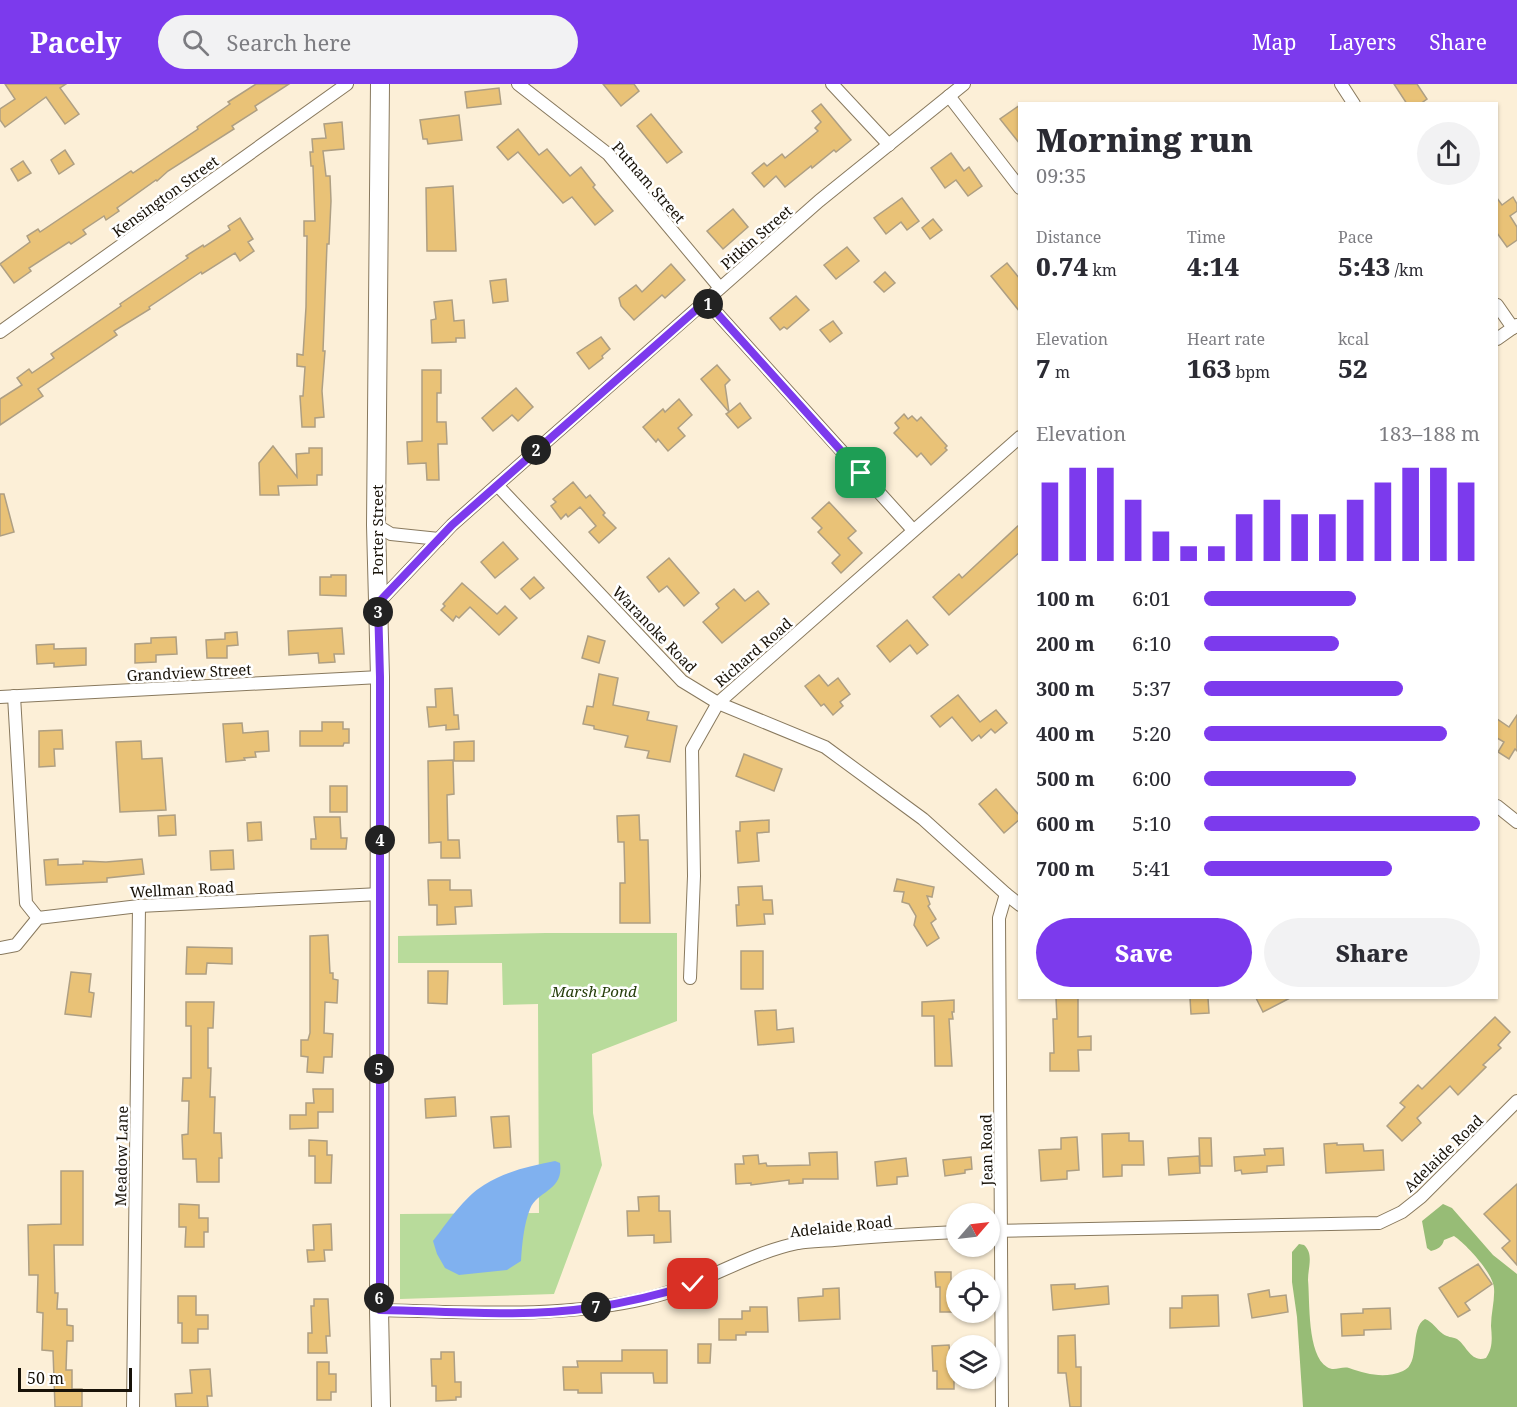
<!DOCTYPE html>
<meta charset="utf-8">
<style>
:root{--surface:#fff;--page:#f2f2f3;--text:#2b2b33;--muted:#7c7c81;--accent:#7c3aed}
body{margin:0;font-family:"Noto Serif",serif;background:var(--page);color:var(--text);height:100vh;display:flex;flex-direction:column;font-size:22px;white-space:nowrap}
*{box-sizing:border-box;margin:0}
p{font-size:20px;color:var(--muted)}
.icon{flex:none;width:33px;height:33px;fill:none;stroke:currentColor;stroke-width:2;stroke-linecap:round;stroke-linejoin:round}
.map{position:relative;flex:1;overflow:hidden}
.side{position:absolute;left:1018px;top:18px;width:480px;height:897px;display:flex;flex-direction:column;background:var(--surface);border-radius:0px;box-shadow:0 2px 4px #0004}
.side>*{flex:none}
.needle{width:39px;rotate:62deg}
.tools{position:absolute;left:946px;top:1119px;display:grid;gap:12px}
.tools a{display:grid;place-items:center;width:54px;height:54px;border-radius:50%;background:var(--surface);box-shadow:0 2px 4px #0004;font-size:30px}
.scale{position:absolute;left:18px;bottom:15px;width:114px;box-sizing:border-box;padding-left:6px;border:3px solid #181208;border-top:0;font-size:16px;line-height:21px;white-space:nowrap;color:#181208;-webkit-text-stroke:4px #fff;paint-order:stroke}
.pin{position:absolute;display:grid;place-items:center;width:51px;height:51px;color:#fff;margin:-26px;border-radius:12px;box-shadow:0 3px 9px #0006}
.km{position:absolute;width:30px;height:30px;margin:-15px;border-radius:50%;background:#222;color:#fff;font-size:16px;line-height:30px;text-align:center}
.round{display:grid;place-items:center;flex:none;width:63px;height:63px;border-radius:32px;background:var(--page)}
.head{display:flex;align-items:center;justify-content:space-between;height:102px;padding:0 18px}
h1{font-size:33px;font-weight:800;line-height:45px}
.metrics{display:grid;grid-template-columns:repeat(3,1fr);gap:9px;height:102px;padding:6px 18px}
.metrics div{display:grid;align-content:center}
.metrics b{font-size:26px;font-weight:800}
.metrics small{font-size:16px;font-weight:400}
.metrics p{font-size:16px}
.chart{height:168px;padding:12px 18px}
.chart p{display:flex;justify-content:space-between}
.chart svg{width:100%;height:108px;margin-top:6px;stroke:var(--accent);stroke-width:6}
.button{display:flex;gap:12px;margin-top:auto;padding:12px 18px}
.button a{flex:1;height:69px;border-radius:36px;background:var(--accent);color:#fff;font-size:24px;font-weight:800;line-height:69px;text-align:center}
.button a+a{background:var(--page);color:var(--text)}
ul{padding:0 18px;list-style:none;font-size:20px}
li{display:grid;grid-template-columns:96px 72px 1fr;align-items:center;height:45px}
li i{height:15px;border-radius:8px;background:var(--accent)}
header{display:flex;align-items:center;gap:36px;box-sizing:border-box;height:84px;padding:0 30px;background:var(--accent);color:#fff}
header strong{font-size:28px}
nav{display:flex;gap:33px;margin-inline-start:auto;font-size:21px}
.search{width:420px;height:54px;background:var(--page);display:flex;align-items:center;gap:15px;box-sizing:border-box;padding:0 21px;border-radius:33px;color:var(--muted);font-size:22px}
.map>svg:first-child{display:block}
.green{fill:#b8db9b}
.forest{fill:#97bc76}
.water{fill:#80b1ef}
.building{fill:#e9c277;stroke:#ae9f83;stroke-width:1.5}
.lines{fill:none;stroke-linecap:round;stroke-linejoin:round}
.street-casing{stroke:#88795e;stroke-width:14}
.secondary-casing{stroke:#88795e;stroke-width:20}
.street{stroke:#fff;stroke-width:12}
.secondary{stroke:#fff;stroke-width:18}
.route-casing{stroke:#fff;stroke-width:12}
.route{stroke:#7c3aed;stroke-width:8}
.labels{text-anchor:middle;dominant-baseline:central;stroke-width:5;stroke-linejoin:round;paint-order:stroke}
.street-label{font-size:15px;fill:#181208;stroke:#fff}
.park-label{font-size:15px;font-style:italic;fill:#273f0c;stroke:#fff}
</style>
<header>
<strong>Pacely</strong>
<div class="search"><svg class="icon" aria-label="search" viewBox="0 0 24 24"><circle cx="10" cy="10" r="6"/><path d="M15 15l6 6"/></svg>Search here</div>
<nav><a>Map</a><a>Layers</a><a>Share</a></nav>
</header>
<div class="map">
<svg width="1517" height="1323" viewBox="0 0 1517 1323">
<rect width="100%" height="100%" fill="#fcefd7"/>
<path class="green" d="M546 849H677V937L592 970 593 1029 602 1081 554 1210 400 1215V1130L539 1129 538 920 503 921 502 879H398V852Z"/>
<path class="forest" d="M1443 1120 1452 1124 1493 1171 1517 1190V1323H1303L1297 1233 1292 1198V1168L1299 1160 1304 1161C1314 1170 1308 1183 1308 1196 1310 1217 1307 1271 1327 1283 1334 1288 1341 1282 1349 1284 1367 1290 1384 1295 1403 1287 1421 1280 1409 1244 1425 1235 1433 1238 1436 1245 1443 1250 1447 1253 1452 1253 1457 1255 1467 1262 1471 1279 1486 1274 1493 1264 1492 1254 1491 1242 1491 1229 1495 1216 1494 1204 1493 1189 1466 1160 1454 1152L1444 1156C1442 1163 1438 1165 1431 1167L1427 1164 1422 1137Z"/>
<path class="water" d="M555 1077 560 1079C564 1107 538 1106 530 1125 524 1140 522 1160 521 1177L507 1186 459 1191 445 1184 437 1170 433 1157C447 1139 464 1113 484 1101 506 1087 530 1082 555 1077Z"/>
<g class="building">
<path d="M5 0H66L60 4 79 30 65 40 46 13 5 43 0 36V25L15 15Z"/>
<path d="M256 0H289L255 22 257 26 232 42 234 45 168 87 157 97 156 96 117 124 119 127 106 136 104 132 83 146 86 150 71 160 69 158 29 184 31 187 14 199 0 180 30 158 27 152 38 145 40 148 131 87 133 89 198 45 197 43 230 20 228 18Z"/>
<path d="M603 0H634L639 7 621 22Z"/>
<path d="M1394 0H1417L1427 15 1420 20H1407Z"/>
<path d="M499 4 501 20 467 24 465 8Z"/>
<path d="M821 20 851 56 836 68 834 66 812 84 811 82 785 103 776 92 764 103 752 89 764 79 767 82 782 70 785 74 818 47 815 44 821 38 812 27Z"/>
<path d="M1020 21V60L1000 35Z"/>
<path d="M651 30 682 68 667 79 637 42Z"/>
<path d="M459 31 462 56 428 60 427 55H423L420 36Z"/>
<path d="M342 38 344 65 323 67 326 92H330L331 117 329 160H327L323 267H325L322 307 324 333 315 334V343H302L300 312H303L305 283 297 282V270L303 271 306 223 307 152H304V137H315L313 82H311L310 68H313L312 55 326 54 324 40Z"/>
<path d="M518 45 539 71 547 65 570 92 581 83 595 101 593 103 613 127 595 141 572 113 563 119 518 68 508 76 497 63Z"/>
<path d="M65 66 74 80 59 90 51 76Z"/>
<path d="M951 69 964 87 969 83 982 102 968 112 956 96 945 104 931 84Z"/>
<path d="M23 77 31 89 18 97 11 85Z"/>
<path d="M453 102 456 167H427L426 104Z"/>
<path d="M1513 113 1517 120V127L1510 132 1517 143V156L1507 163 1497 149V114L1502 121Z"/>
<path d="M902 114 919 137 907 146 901 138 886 150 874 134Z"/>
<path d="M733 125 748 143 723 165 707 147Z"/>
<path d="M240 134 253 155 248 158 254 167 240 177 235 169 202 190 201 188 149 223 150 225 114 247 117 251 38 305 43 312 0 341V315L22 301 17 294 29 285 32 289 54 274 51 270 121 222 120 220 188 174 186 172 203 161 204 163 230 146 228 142Z"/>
<path d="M933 135 942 146 930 155 922 144Z"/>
<path d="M847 163 859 177 836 195 824 181Z"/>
<path d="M1007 179 1020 195V228L991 192Z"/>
<path d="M671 180 685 196 665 214 662 211 634 236 621 222 619 214 636 201 642 208Z"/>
<path d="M885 188 895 199 884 208 874 198Z"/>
<path d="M506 195 508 217 493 219 490 197Z"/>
<path d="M796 212 809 226 787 245 784 243 780 246 770 234Z"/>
<path d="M452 216 454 237 464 236 465 254H456V258L432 259 431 236 436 235 434 218Z"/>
<path d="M833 237 842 249 830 258 820 246Z"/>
<path d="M601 253 610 265 602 272 603 274 589 285 577 269Z"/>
<path d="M717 281 730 296 725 301 729 328 740 319 751 334 738 344 726 330 729 328 701 295Z"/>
<path d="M422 286H441V309H437V338H446L447 360H438L439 396H427L426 379 408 380 407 358 422 357Z"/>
<path d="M516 304 533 323 518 337 512 331 493 347 482 334Z"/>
<path d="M679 315 692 331 678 344 685 352 668 367 658 355 656 358 643 343 663 325 665 328Z"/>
<path d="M904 330 908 335 912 332 917 337 921 333 947 362 945 364 947 366 931 381 921 369 917 373 894 349 899 344 895 339Z"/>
<path d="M273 362 297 393 296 370 309 369V364H322V391H317V401L278 402 279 411H260L259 379Z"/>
<path d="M573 398 586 414 590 411 605 429 603 431 616 444 599 459 589 448 596 442 580 423 568 433 566 430 561 435 551 422 556 418 553 415Z"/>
<path d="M0 410H4L14 448 0 452Z"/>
<path d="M829 418 856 447 848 454 862 469 841 489 832 479 840 471 818 448 822 444 812 434Z"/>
<path d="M1020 440V468L949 531 933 513 959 490 962 494Z"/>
<path d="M503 458 518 475 495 494 481 478Z"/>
<path d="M669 474 699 509 684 522 667 502 659 508 647 493Z"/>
<path d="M331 491H346V512L320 511V493H331Z"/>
<path d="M534 493 544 504 530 515 521 505Z"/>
<path d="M462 499 497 530 505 522 517 534 499 551 470 523 459 534 456 532 453 537 441 526 445 522 443 520Z"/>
<path d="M734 505 745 517 758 507 769 520 722 559 703 538 719 524 716 520Z"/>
<path d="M907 536 928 561 917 570 910 561 890 578 877 562Z"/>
<path d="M342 544 344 570H334L335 578 319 579 318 569 289 571 288 547Z"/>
<path d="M237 548 238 561 227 562V574H207L206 556 225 555V549Z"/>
<path d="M588 552 605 557 599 579 582 574Z"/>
<path d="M176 553 177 570 156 571V578L135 579V560L151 559V554Z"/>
<path d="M54 560V565L86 564V581L54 583V579L37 580 36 561Z"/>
<path d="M599 590 618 594 613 621 649 628 647 636 677 642 670 678 647 674 649 667 625 663 628 652 594 645V642L583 640 587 622 593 623Z"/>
<path d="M819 591 828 602 838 594 850 610 840 618 843 622 833 631 824 620 821 622 805 602Z"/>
<path d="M452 604 454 631H458L459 645 446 646V641L429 643 427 623H436L435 605Z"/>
<path d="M958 611 980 638 996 626 1007 639 995 649 991 645 981 654 979 651 972 657 952 633 940 643 931 632Z"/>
<path d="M1517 631V667L1515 665 1509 675 1498 668 1504 658 1497 654V635L1509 643Z"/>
<path d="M322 638H343V645H349V659H344L343 662H300V647H322Z"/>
<path d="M242 639 243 649 268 647 269 667 255 668 256 673 244 674 245 676 226 678 223 640Z"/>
<path d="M62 646 63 665H54L55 682 39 683V647Z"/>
<path d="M141 657 142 675 162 674 166 726 120 728 116 658Z"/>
<path d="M474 657V677H454V658Z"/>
<path d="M744 670 782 685 774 707 736 692Z"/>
<path d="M453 676 454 710 447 711 448 756H459L460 774H441V758L429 759 428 677Z"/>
<rect x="330" y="702" width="17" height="26"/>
<path d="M996 705 1020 732V735L1004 749 979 720Z"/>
<path d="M175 731 176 751 159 752 158 732Z"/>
<path d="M639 731 640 756H648L650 839H620V799H625L624 758H618L617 732Z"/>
<path d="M314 733H340L341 754H347L346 765H311V755H316Z"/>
<path d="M769 736V748L757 749 759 777 738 779 736 747H740V738Z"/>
<path d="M261 738 262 756 248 757 247 739Z"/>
<path d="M233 766 234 785 211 786 210 767Z"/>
<path d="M58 775V781L83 780V777L106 778 142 775 144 790 107 794V798L46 801 44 776Z"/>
<path d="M897 795 934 803 932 813 927 812 930 820 928 822 936 835 931 839 939 854 927 862 914 841 916 832 909 820 902 818 904 808 894 807Z"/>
<path d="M428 796H450V806H471L472 822 455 823 456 840 437 841V821H429Z"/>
<path d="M762 802 763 816H772L773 830H764L765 840 737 842 736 821H739L738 803Z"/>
<path d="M328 851 330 889H333V895L338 896 337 919 325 918 324 949 333 950 332 973H324L323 989 307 988 308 973 301 972V956H308L310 949V852Z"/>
<path d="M187 863 232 864V880L207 879 206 890H186Z"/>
<rect x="741" y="867" width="22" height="38"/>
<path d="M428 887H448L447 920 428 919Z"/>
<path d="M71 888 91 890 89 908 94 909 91 933 65 930Z"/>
<path d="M1056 914H1078V953L1091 952V966H1078L1079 987H1050V969H1054L1053 935H1057Z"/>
<path d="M1190 914H1208L1209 929 1191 930Z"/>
<path d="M1256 914H1290L1263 928Z"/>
<path d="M954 916V928H952L953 935H949L952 982H935L934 932H922V918Z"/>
<path d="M186 918H214L213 944H208V984H211L210 1013H215L214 1049H221L222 1074H219V1098H197L196 1075H183L182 1051 188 1050 189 1017H182L183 994H191V942H186Z"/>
<path d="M776 926 777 946 793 944 794 958 758 961 755 927Z"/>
<path d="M1495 933 1510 948 1498 961 1501 964 1483 981 1486 983 1458 1011 1450 1002 1417 1034 1421 1039 1402 1057 1387 1042 1405 1023 1400 1019 1418 1001 1422 1005Z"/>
<path d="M313 1005H333V1028H318V1044L290 1045V1031H306V1019H314Z"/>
<path d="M455 1013 456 1032 426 1034 425 1015Z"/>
<path d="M509 1032 511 1063 494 1064 491 1033Z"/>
<path d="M1129 1049V1057H1143L1144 1081H1122V1092L1103 1093 1102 1050Z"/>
<path d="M1077 1053 1079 1086 1067 1087V1095L1041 1097 1039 1066 1061 1065V1054Z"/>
<path d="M1199 1054H1211L1212 1082H1200Z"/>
<path d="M309 1056 327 1057V1071H332L331 1099H315V1072H309Z"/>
<path d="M1337 1059V1061L1363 1060 1364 1067 1383 1066 1384 1086 1326 1089 1324 1060Z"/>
<path d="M1283 1064 1284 1081 1267 1082V1088L1242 1090 1241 1086 1235 1087 1234 1073 1265 1071 1264 1065Z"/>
<path d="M837 1068 838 1095H803V1099L789 1100V1096L751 1101V1099L736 1100 735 1080H744L743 1072 758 1071 759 1080 766 1079 767 1082 810 1081 809 1069Z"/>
<path d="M1199 1072 1200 1089 1169 1091 1168 1074Z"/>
<path d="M971 1073 972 1085 965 1086V1089L945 1092 943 1076Z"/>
<path d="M906 1074 908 1092 897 1093V1100L877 1102 875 1078Z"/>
<path d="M61 1087H83V1161H54L55 1209H58L57 1225H67V1241L73 1242V1257H67L66 1286H72V1305H82V1323H55L53 1267 42 1266 43 1229 37 1228 38 1191H29L28 1141 61 1140Z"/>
<path d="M1517 1100V1181L1502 1164 1510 1157 1484 1130Z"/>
<path d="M659 1112V1127H670L671 1158 654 1159V1151L628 1152 627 1127H639L638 1113Z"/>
<path d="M179 1120 199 1121V1134H208V1148H204V1163H185L186 1143H179Z"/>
<path d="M331 1140 332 1166H324L325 1177 308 1178 307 1166H314L313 1141Z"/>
<path d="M1478 1180 1492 1200 1465 1219 1470 1226 1458 1233 1439 1204Z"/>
<path d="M935 1188H951V1200H957V1228H940V1203H936Z"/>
<path d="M1075 1200V1205L1108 1202 1109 1220 1053 1226 1051 1201Z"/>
<path d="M839 1204 840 1235 799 1237 798 1214 823 1212V1205Z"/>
<path d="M1269 1206 1270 1213 1286 1211 1288 1228 1252 1234 1248 1210Z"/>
<path d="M1218 1211 1219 1242 1170 1244V1224H1182V1212Z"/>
<path d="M178 1212H196V1231H208V1245H198V1259H182V1239H178Z"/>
<path d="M314 1215H328L330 1252H326L327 1269H308V1249H312L311 1222H314Z"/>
<path d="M750 1223H767L768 1248H746V1251H736V1256H719V1235H742V1227H750Z"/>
<path d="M1390 1224 1391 1245 1364 1246V1251L1342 1252 1341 1230 1363 1229V1225Z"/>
<path d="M1075 1251 1076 1283H1081V1323H1070L1066 1289H1058V1252Z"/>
<path d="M698 1260H711L710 1279H698Z"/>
<path d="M949 1261 950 1272 956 1271 957 1297H954V1305H937V1287H933L932 1262Z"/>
<path d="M622 1266H667V1299H654L653 1289H601L602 1309H578V1306H564L563 1283H578L577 1277H622Z"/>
<path d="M441 1268H454L455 1298H461V1313H456V1316L436 1317V1302H432L431 1275H441Z"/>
<path d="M317 1278H329V1290H336V1308H331V1316H317Z"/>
<path d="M210 1285 212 1312H207L208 1323H176L175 1310 192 1309 190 1286Z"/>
</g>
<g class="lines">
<defs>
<g id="street">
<path d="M518 0 608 70 720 204"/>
<path d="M832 0 889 61"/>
<path d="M1341 0 1354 20"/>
<path d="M949 12 1020 104"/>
<path d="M706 217 913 446"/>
<path d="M1497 221 1513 244"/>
<path d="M0 248 347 0"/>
<path d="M1497 255 1517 241"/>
<path d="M497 401 682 597 718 619 825 663 923 735 1006 810 1020 821"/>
<path d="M376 441 391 450 439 455"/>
<path d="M378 519 452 441 497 401 819 117 964 0"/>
<path d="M14 612 26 819 38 834"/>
<path d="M0 613 380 593"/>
<path d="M1497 722 1517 738"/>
<path d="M0 864 16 861 38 834 139 822 380 810"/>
<path d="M690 894 694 792 692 665 718 619 1020 353"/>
<path d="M990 1147 1379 1139 1402 1128 1421 1113 1517 1017"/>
<path d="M379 1226C468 1228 560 1235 648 1214 700 1202 745 1170 798 1159 809 1157 822 1157 834 1156 875 1152 916 1150 957 1148"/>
<path d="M133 1323 139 822"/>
<path d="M1002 1323 999 834 1006 810"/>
</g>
<path id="secondary" d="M380 0 376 441 380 593 379 1226 381 1323"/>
</defs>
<use href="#street" class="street-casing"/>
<use href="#secondary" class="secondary-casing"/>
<use href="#street" class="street"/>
<use href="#secondary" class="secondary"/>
</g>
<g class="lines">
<defs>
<path id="route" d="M693 1200C659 1211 625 1219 590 1224 521 1234 449 1227 380 1226V593L378 519 452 441 706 217 861 389"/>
</defs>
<use href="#route" class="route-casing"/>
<use href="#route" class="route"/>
</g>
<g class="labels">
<g class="street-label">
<text transform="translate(649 98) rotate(49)">Putnam Street</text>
<text transform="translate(165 112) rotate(-36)">Kensington Street</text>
<text transform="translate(756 153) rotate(-41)">Pitkin Street</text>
<text transform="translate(377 446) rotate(-90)">Porter Street</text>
<text transform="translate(655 545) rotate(46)">Waranoke Road</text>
<text transform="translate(753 568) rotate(-41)">Richard Road</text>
<text transform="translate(189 588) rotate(-3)">Grandview Street</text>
<text transform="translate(182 805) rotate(-3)">Wellman Road</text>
<text transform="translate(986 1066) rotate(-91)">Jean Road</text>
<text transform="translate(1443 1069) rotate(-44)">Adelaide Road</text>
<text transform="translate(121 1072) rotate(-89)">Meadow Lane</text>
<text transform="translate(841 1142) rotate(-6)">Adelaide Road</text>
</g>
<g class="park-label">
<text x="594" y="907">Marsh Pond</text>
</g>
</g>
</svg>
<div class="tools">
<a><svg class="needle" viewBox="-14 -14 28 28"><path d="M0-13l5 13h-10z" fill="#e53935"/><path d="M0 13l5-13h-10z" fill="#7c7c81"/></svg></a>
<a><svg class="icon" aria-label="locate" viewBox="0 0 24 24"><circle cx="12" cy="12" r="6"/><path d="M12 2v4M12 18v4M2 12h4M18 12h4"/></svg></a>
<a><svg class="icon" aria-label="layers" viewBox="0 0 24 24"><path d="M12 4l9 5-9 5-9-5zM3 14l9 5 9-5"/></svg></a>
</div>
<div class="scale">50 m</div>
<div class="pin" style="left:861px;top:389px;background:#1e9e55"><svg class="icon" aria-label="arrive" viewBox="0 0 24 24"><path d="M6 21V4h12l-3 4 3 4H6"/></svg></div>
<div class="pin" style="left:693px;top:1200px;background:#d93025"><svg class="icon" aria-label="check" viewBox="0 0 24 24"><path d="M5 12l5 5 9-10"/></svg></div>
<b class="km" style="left:708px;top:220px">1</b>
<b class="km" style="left:536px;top:366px">2</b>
<b class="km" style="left:378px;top:528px">3</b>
<b class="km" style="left:380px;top:756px">4</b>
<b class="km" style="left:379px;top:985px">5</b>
<b class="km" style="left:379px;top:1214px">6</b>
<b class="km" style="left:596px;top:1223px">7</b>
<section class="side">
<div class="head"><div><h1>Morning run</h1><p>09:35</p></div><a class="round"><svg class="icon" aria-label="share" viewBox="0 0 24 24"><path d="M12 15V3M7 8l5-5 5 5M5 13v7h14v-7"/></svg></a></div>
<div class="metrics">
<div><p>Distance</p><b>0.74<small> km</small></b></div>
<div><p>Time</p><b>4:14</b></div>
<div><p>Pace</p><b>5:43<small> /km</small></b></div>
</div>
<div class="metrics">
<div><p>Elevation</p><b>7<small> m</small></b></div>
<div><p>Heart rate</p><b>163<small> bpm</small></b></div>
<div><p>kcal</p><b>52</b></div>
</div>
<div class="chart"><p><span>Elevation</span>183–188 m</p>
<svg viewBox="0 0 160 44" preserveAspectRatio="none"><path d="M5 44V12M15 44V6M25 44V6M35 44V19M45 44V32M55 44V38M65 44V38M75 44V25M85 44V19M95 44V25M105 44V25M115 44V19M125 44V12M135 44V6M145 44V6M155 44V12"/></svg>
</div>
<ul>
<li><b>100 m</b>6:01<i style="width:55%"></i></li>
<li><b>200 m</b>6:10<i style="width:49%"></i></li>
<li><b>300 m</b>5:37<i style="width:72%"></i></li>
<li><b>400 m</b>5:20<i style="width:88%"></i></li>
<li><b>500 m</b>6:00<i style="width:55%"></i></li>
<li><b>600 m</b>5:10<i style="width:100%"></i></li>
<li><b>700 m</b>5:41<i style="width:68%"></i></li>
</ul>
<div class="button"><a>Save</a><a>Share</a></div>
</section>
</div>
